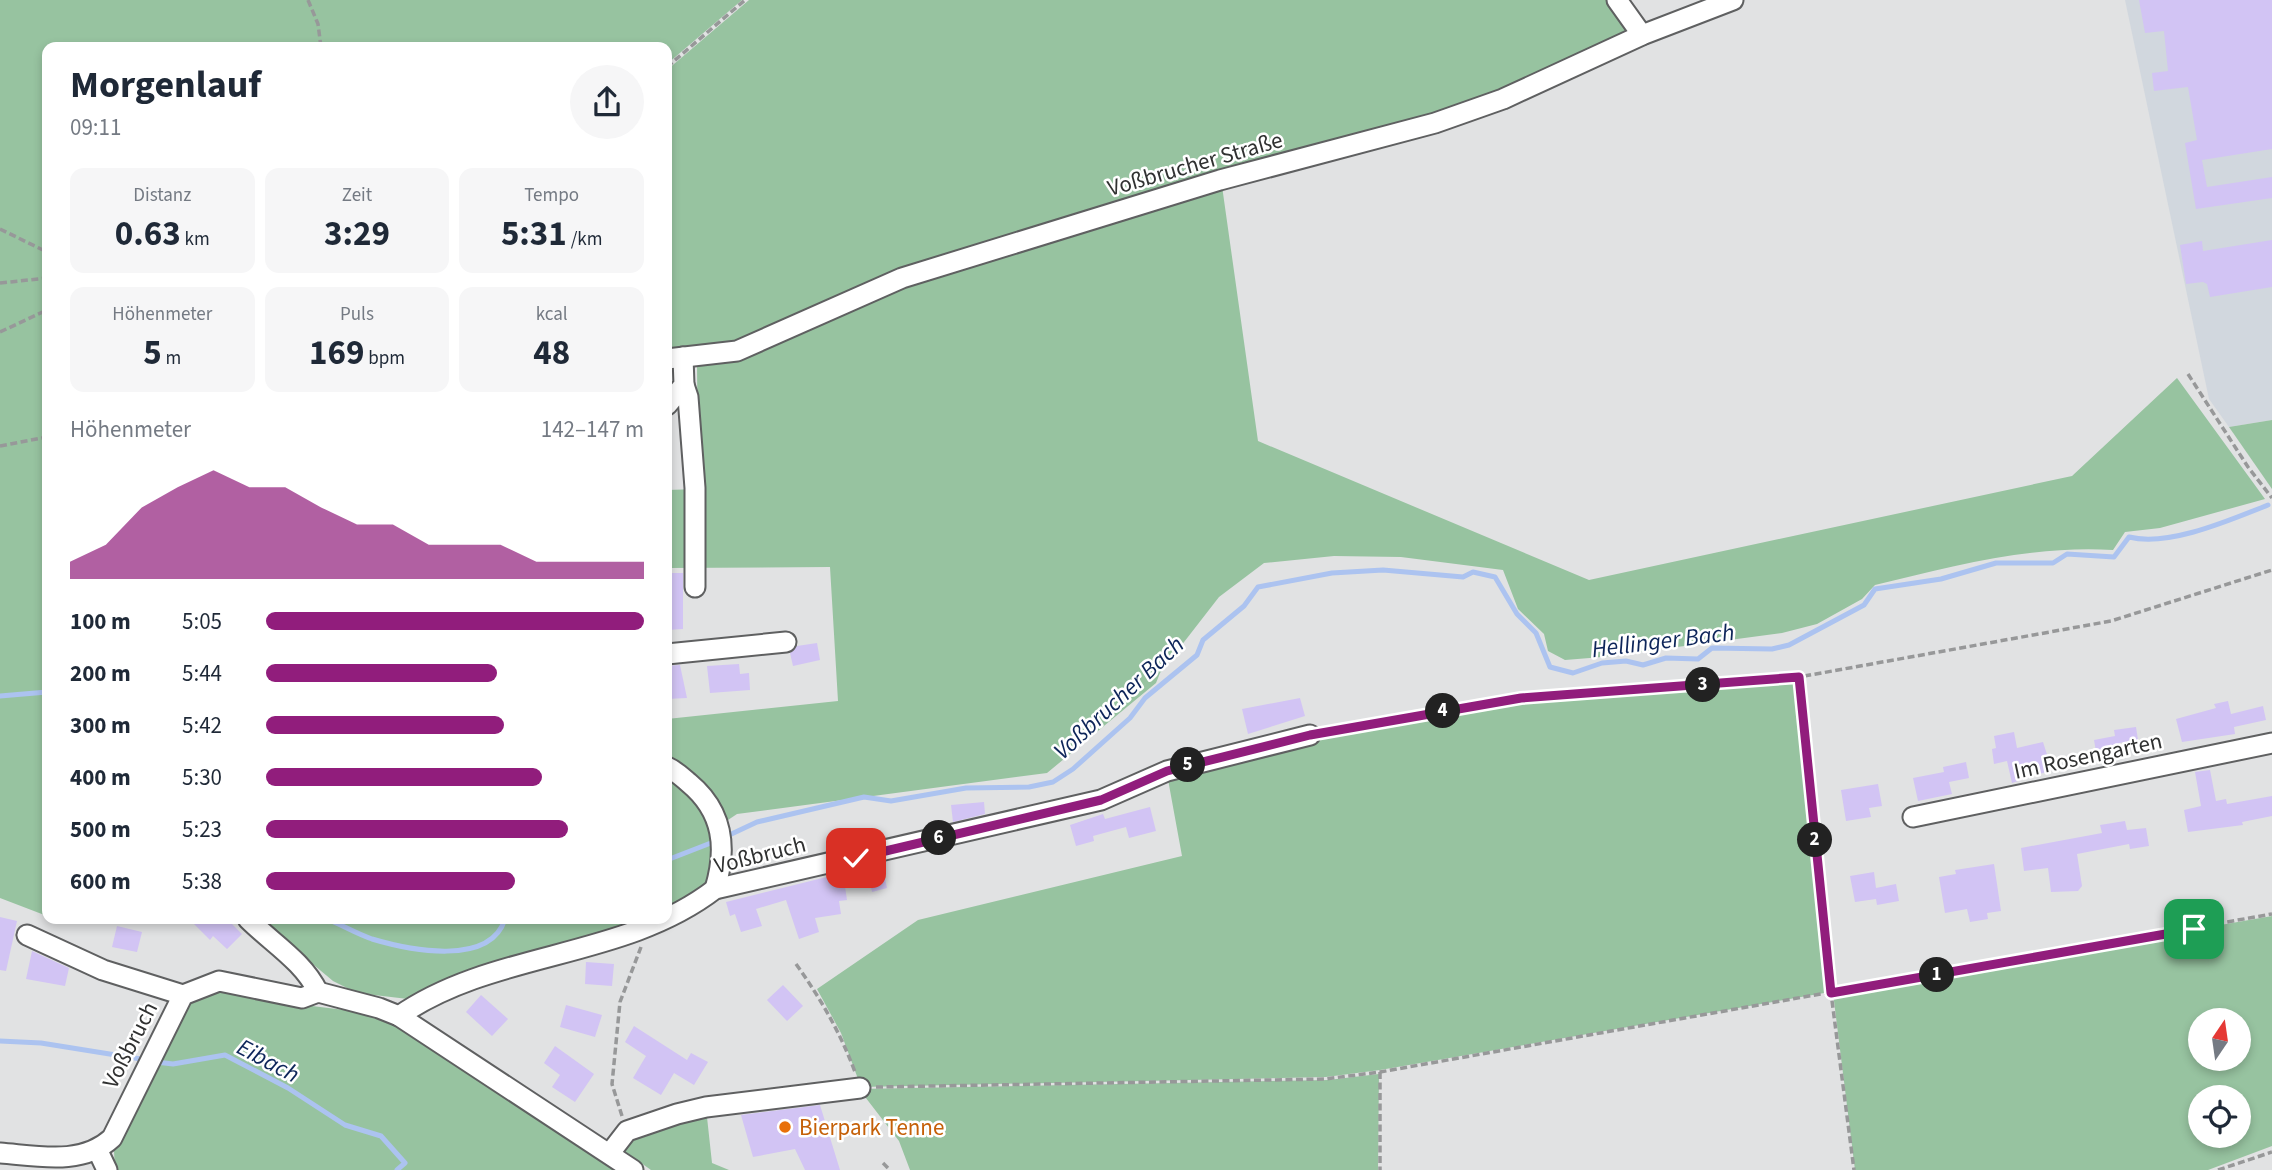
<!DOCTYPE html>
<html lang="de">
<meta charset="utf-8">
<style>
:root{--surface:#fff;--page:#f6f6f7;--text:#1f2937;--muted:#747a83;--accent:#911d7c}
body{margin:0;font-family:"Source Sans 3",sans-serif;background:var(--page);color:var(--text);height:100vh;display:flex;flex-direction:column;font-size:26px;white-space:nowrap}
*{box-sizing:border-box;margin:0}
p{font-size:23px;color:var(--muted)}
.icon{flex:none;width:38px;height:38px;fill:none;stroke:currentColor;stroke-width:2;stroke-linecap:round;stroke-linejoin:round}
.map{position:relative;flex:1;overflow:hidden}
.side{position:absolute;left:42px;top:42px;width:630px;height:882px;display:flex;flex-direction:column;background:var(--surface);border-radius:14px;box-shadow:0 4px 10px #0003}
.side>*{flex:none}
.needle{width:46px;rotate:13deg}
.buttons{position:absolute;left:2188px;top:1008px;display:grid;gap:14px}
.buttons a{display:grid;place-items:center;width:63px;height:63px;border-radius:50%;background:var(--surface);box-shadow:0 4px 10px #0003;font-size:35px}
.pin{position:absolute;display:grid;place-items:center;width:60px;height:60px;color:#fff;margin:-30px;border-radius:14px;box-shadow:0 4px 10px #0006}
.km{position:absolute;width:35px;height:35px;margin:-18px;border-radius:50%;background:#222;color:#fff;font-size:19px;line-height:35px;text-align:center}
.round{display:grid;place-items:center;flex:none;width:74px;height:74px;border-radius:37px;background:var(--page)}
.headline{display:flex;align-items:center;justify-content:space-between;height:119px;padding:0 28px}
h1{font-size:38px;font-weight:700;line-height:52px}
.stats{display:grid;grid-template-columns:repeat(3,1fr);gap:10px;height:119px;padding:7px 28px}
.stats div{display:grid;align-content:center;border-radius:14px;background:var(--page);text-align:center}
.stats b{font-size:35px;font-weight:700}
.stats small{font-size:19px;font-weight:400}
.stats p{font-size:19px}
.chart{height:196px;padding:14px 28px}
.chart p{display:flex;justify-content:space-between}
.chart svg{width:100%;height:126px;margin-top:7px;fill:var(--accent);opacity:.7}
ul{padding:0 28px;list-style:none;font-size:23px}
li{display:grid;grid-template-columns:112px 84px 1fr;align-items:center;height:52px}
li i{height:18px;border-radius:9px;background:var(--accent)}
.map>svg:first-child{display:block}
.built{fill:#d1d7de}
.green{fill:#97c3a0;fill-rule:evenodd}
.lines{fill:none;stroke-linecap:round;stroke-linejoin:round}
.stream{stroke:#acc3f0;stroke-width:5}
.building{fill:#d2c4f4}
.minor-casing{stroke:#5f6061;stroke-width:23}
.path{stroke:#979899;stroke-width:3.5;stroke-dasharray:7 3.5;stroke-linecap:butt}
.minor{stroke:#fff;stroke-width:19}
.route-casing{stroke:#fff;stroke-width:14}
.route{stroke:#911d7c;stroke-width:9}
.food-dot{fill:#e8710a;stroke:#fff;stroke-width:2.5}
.labels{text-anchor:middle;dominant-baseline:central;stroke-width:5;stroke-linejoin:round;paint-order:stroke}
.street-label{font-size:23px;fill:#303131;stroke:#fff}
.food-label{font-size:23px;fill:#c56008;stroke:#fff;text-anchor:start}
.water-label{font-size:24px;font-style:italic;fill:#0d2559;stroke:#fff}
</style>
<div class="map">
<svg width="2272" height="1170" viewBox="0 0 2272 1170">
<rect width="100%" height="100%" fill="#e1e2e3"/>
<path class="built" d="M2125 0H2272V420L2229 427 2209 399Z"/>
<g class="green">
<path d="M0 0H742L667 64V47H47V916L0 898Z"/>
<path d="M749 0H1609L1631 31 1626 38 1468 104 749 337 723 344 667 351V70Z"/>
<path d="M1222 186 1258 441 1589 580 2072 476 2177 378 2265 499 2160 528 2125 532 2113 550C2032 545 1953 566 1875 585L1862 599 1817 624 1782 633 1602 657 1565 660 1548 651 1544 634 1518 609 1503 570 1401 557 1334 556 1264 563 1219 597 1160 673 1156 683 1047 773 737 814 725 822 667 758V719L838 701 830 567 667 568V490L698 489 697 362 913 280Z"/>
<path d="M2272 420V489L2229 427Z"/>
<path d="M1796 679 1830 992 1380 1070 1326 1077 861 1087 841 1033 817 989 918 920 1182 856 1167 774 1311 738 1521 700Z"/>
<path d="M667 770 698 794 716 837 707 882 694 898 667 911Z"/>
<path d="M2272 916V1146L2208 1170H1855L1833 993ZM2200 1020H2238V1059H2200ZM2200 1097H2238V1136H2200Z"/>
<path d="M259 919H650L408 999 357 993 333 981Z"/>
<path d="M219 988 304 1005 377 1014 408 1030 625 1170H115L114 1151 170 1023 195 995Z"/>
<path d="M1379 1074 1378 1170H910L899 1141 859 1089 1328 1080Z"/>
<path d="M706 1108 712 1163 729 1170H651L623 1150 627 1133Z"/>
</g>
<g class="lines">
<g class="stream">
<path d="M0 696 47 692"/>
<path d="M725 837 757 822 864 797 891 801 966 788 1029 787 1053 782 1073 769 1130 718 1145 698 1197 655 1203 640 1244 606 1258 587 1332 573 1383 570 1463 577 1473 572 1495 577 1517 614 1536 633 1550 667 1573 673 1602 663 1626 661 1643 665 1666 658 1698 659 1712 648 1772 649 1789 645 1864 605 1875 589 1941 579 1996 563H2053L2067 554 2114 557 2129 537C2169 547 2230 520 2268 505"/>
<path d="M667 860 716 841"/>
<path d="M327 919C342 925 357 934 372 939 409 950 490 967 505 919"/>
<path d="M0 1041 41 1043 147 1060"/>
<path d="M156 1062 173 1064 225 1055 288 1088 345 1125 381 1136 405 1163 397 1170"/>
</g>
</g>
<g class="building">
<path d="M2139 0H2272V149L2202 160 2207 187 2272 177V198L2196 209 2185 143 2197 140 2188 87 2154 91 2152 73 2168 71 2164 31 2145 33Z"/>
<path d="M2272 240V287L2210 297 2207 284 2203 282 2186 284 2180 245 2202 241 2203 251Z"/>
<path d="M667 573H683V629L667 630Z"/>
<path d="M817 643 820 660 793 666 790 653 797 646Z"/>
<path d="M739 664 740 674 749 673 750 690 710 693 707 666Z"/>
<path d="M680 665 687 698 667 699V666Z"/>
<path d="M1300 698 1305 716 1248 734 1242 709Z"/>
<path d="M2228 701 2231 714 2263 706 2266 720 2234 727 2235 734 2182 742 2176 719 2216 708 2214 704Z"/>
<path d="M2136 727 2138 740 2119 743 2121 759 2098 763 2094 740 2115 736 2114 730Z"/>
<path d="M2014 732 2017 748 2043 742 2052 770 2012 783 2007 761 1994 764 1992 749 1996 748 1994 736Z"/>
<path d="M1966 762 1969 778 1949 782 1952 794 1918 801 1913 778 1944 772 1943 767Z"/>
<path d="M2210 770 2216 801 2226 799 2227 804 2272 796V816L2242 822 2243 825 2188 832 2184 810 2201 806 2195 772Z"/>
<path d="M1878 784 1882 806 1869 808 1871 817 1846 821 1841 790Z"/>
<path d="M984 802 985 814 953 822 951 805Z"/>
<path d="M1150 807 1156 831 1129 838 1126 827 1093 836 1094 841 1076 846 1070 825 1103 814 1105 819Z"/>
<path d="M2125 821 2127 830 2146 828 2149 846 2130 849 2129 844 2077 854 2082 886 2078 891 2051 892 2048 868 2024 871 2021 848 2102 833 2100 825Z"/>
<path d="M1994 864 2001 911 1987 913 1988 919 1970 922 1967 909 1945 913 1939 877 1956 874 1955 870Z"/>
<path d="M882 865 887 888 872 892 867 869Z"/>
<path d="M1874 872 1876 888 1896 884 1899 901 1877 905 1876 899 1855 902 1850 876Z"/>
<path d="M843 873 847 900 839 901 841 914 815 918 819 932 799 939 786 900 756 909 762 926 741 932 735 914 730 916 726 902Z"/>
<path d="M0 917 17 921 6 971 0 970Z"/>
<path d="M189 919H227L242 934 227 949 213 936 210 940Z"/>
<path d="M117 926 142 932 137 952 112 947Z"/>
<path d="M32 951 69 968 65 986 26 979Z"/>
<path d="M586 962 614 964 612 986 585 984Z"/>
<path d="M783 985 803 1006 787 1021 767 1000Z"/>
<path d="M481 995 508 1019 492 1036 466 1012Z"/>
<path d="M566 1005 602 1015 595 1037 560 1027Z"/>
<path d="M634 1026 687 1060 691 1053 708 1062 694 1085 674 1073 661 1095 633 1078 646 1056 625 1042Z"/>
<path d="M555 1046 594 1074 575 1102 552 1087 560 1075 544 1063Z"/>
<path d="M820 1105 840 1170H805L795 1149 753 1157 741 1115Z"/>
</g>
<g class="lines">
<defs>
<g id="minor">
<path d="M1617 0 1642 35"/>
<path d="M667 359 737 351 902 278 1220 180 1435 123 1503 99 1642 35 1733 0"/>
<path d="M684 385 688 397 695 488V587"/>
<path d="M667 405 684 385 683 357"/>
<path d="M667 654 786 642"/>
<path d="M667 767C676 771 682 777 689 783 724 812 727 849 715 889"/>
<path d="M1913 817 2272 743"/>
<path d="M248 919C272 943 303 961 318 992"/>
<path d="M27 935 103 970 183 995"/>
<path d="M399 1016C494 950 623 960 715 889L1101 800 1167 771 1310 735"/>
<path d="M98 1151 107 1170"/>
<path d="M0 1153C38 1156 82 1166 112 1138L183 995 219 981 302 998 318 992 379 1008 399 1016 633 1170"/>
<path d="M610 1153 627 1131 677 1114 706 1107 860 1088"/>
</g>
</defs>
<use href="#minor" class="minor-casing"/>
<g class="path">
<path d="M308 0 318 24 321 47"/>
<path d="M667 67 745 0"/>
<path d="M0 229 47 252"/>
<path d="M0 283 47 278"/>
<path d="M0 332 47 310"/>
<path d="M2188 374 2248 467 2272 498"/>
<path d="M0 446 47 437"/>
<path d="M1799 677 1831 993 1854 1170"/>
<path d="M1325 732 1521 698 1799 677 2111 621 2272 570"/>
<path d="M796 964C821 999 840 1032 855 1072"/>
<path d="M1380 1072V1170"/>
<path d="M876 1087 1325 1079 1380 1072 2272 914"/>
<path d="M622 1116 612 1084 620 1002 641 947"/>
<path d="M883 1163 890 1170"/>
<path d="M2218 1170 2272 1152"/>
</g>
<use href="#minor" class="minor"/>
</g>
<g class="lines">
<defs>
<path id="route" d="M856 858 1101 800 1167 771 1310 735 1521 698 1799 677 1831 993 2194 929"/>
</defs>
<use href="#route" class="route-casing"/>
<use href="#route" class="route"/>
</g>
<circle class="food-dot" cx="785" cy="1127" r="7"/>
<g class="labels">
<g class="street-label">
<text transform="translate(1195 164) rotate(-16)">Voßbrucher Straße</text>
<text transform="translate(2088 756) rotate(-12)">Im Rosengarten</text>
<text transform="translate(760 855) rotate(-14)">Voßbruch</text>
<text transform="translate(130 1045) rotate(-63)">Voßbruch</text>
</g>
<g class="food-label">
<text x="799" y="1127">Bierpark Tenne</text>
</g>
<g class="water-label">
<text transform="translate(1663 641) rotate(-7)">Hellinger Bach</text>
<text transform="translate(1119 698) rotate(-43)">Voßbrucher Bach</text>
<text transform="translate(268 1061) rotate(28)">Eibach</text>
</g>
</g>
</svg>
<div class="buttons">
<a><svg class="needle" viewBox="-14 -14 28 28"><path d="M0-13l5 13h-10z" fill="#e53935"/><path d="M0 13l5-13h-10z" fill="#747a83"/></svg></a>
<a><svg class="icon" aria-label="locate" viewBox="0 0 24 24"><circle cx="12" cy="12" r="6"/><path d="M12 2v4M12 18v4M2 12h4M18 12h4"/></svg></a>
</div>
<div class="pin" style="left:2194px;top:929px;background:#1e9e55"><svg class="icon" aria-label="arrive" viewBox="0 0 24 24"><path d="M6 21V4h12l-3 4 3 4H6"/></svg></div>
<div class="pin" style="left:856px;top:858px;background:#d93025"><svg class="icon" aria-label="check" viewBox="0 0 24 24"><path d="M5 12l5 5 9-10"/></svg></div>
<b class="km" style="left:1937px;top:975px">1</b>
<b class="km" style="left:1815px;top:840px">2</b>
<b class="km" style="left:1703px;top:685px">3</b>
<b class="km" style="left:1443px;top:711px">4</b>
<b class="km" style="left:1188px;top:765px">5</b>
<b class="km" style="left:939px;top:838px">6</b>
<section class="side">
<div class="headline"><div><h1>Morgenlauf</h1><p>09:11</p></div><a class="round"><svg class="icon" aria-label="share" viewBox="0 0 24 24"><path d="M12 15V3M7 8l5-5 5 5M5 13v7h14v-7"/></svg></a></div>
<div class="stats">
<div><p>Distanz</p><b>0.63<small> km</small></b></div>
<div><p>Zeit</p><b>3:29</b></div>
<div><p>Tempo</p><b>5:31<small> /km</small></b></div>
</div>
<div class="stats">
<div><p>Höhenmeter</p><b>5<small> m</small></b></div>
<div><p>Puls</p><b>169<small> bpm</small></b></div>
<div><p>kcal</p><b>48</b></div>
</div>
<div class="chart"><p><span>Höhenmeter</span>142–147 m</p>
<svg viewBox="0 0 160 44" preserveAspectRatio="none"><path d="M0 44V38L10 32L20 19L30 12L40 6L50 12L60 12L70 19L80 25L90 25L100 32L110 32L120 32L130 38L140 38L150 38L160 38V44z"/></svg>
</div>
<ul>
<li><b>100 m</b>5:05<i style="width:100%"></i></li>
<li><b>200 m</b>5:44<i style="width:61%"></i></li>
<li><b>300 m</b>5:42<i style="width:63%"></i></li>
<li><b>400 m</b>5:30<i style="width:73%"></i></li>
<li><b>500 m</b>5:23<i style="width:80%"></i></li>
<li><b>600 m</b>5:38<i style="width:66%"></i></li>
</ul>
</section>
</div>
